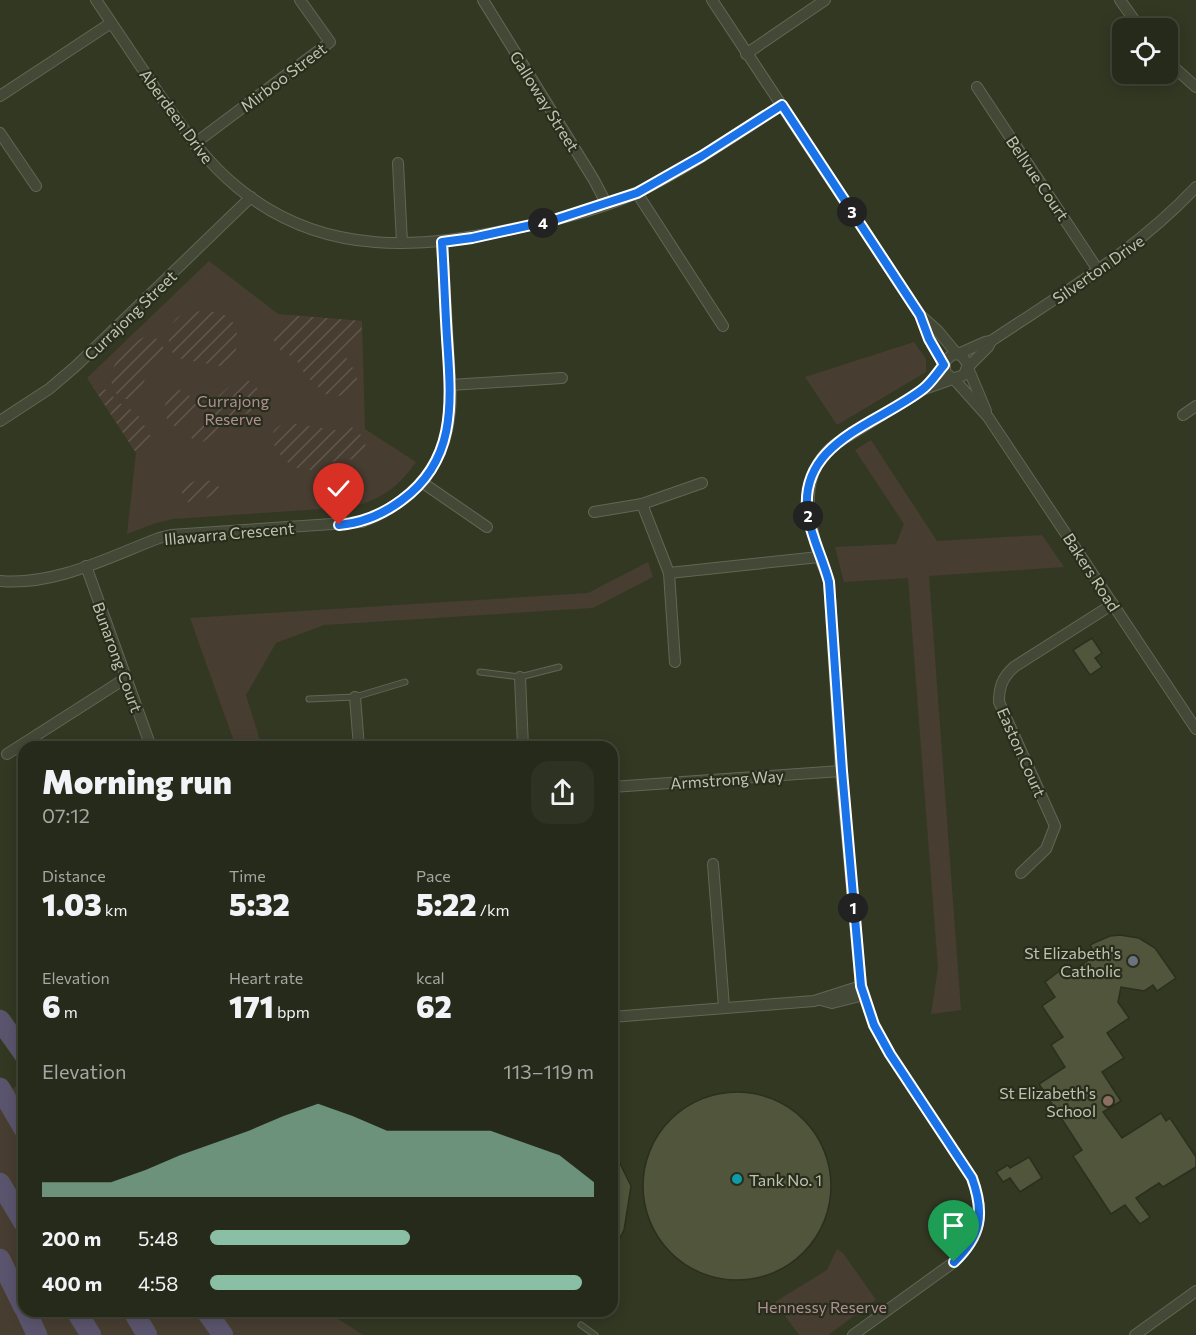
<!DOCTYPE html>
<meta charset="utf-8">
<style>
:root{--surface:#262a1a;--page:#2e3223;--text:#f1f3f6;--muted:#a4a7a2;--line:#424639;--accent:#8abfa5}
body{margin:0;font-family:Commissioner,sans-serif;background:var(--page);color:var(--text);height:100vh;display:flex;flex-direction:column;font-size:22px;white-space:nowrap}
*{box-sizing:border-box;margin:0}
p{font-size:20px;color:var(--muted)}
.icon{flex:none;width:33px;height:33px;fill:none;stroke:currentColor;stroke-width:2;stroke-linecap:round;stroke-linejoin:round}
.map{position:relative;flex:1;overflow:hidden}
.panel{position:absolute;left:18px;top:741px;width:600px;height:576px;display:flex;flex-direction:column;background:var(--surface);border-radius:18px;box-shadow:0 3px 15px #0003,0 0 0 2px var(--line)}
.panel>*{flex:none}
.buttons{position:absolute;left:1112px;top:18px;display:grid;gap:12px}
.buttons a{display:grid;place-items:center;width:66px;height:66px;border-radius:12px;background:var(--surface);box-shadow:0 3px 15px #0003,0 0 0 2px var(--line);font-size:30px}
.pin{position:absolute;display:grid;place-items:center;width:51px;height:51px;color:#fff;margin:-62px -26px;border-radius:50% 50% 50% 0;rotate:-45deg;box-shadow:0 0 6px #0007}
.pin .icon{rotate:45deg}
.km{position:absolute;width:30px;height:30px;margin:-15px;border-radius:50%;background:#222;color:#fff;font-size:16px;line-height:30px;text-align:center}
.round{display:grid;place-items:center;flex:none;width:63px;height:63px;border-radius:18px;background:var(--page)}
.headline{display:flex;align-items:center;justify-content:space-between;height:102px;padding:0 24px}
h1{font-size:33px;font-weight:800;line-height:45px}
.figures{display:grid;grid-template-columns:repeat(3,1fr);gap:9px;height:102px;padding:6px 24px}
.figures div{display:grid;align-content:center}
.figures b{font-size:30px;font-weight:800}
.figures small{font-size:16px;font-weight:400}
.figures p{font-size:16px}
.chart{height:168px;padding:12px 24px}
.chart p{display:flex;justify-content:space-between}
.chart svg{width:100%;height:108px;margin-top:6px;fill:var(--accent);opacity:.7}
ul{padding:0 24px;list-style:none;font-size:20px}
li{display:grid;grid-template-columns:96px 72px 1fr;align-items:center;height:45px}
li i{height:15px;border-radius:8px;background:var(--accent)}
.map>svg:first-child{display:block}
.green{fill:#483d31}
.garden{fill:url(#garden-furrows)}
.building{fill:#50553c;stroke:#2b2f1e;stroke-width:1.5}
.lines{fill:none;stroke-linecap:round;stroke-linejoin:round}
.lane-casing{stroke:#626654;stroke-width:7}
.street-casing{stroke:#626654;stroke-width:12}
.highway-casing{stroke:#4f5341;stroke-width:21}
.lane{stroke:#444836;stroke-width:5}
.street{stroke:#444836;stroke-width:10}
.highway{stroke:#5b546e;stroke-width:20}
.route-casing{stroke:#fff;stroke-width:12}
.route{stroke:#1a73e8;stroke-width:8}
.worship-dot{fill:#6b7280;stroke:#292d1c;stroke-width:2}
.education-dot{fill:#8d6e63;stroke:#292d1c;stroke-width:2}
.culture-dot{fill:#0f9aa8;stroke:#292d1c;stroke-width:2}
.labels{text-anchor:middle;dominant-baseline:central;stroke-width:4.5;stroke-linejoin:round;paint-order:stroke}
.street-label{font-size:16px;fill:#bfc4b1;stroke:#292d1c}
.park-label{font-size:16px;fill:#af8f93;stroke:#292d1c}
.poi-label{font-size:16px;fill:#bfc4b1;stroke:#292d1c;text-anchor:end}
</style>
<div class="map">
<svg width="1196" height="1335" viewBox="0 0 1196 1335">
<defs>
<pattern id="garden-furrows" width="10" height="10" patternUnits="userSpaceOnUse" patternTransform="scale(1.5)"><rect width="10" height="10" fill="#483d31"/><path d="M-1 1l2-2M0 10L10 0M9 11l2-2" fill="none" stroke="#61574c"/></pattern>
</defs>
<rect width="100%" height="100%" fill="#333823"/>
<g class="green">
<path d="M209 261 278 314 362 321 365 429 416 462C399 487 380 500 351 507L173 519 156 523 127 534 136 453 87 378Z"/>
<path d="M914 342 926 359V372L837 425 805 377Z"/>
<path d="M871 440 937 541 1042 535 1064 567 929 576 961 1010 931 1014 938 968 908 578 844 582 835 547 896 544 904 524 855 450Z"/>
<path d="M648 562 653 577 593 608 324 625 276 643 246 695 262 747H236L190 618 588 593Z"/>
<path d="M24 1082V1311H326L363 1335H0V1095Z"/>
<path d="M837 1249 843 1253 876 1300 828 1335H799L775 1302 827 1270Z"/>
</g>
<g class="garden">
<path d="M201 311C223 311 239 317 237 342 236 353 234 360 225 367L177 358C166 348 166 328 177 318 183 313 193 312 201 311Z"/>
<path d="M287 315 362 321C363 342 351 340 346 357L356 373 357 380 348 393 335 397 328 396 306 376 295 358 282 352 276 345 271 334 282 323Z"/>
<path d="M144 337C159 335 165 344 164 358L147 370 141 393C115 417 89 365 144 337Z"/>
<path d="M245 379 253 383 259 391C259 413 250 410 236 420 230 424 227 431 221 435H216L196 445 189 434 190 428C205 412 223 385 245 379Z"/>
<path d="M98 386 106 390 121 404 137 413 154 442 150 449 136 453 93 387Z"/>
<path d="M178 389 188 394 197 406C196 416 189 426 179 429L168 422 164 410 168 394Z"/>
<path d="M289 423 335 430 349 427 354 428 363 437 367 450 360 458C352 460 344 459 336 461 322 464 320 473 301 469 281 464 255 428 289 423Z"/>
<path d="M198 480 214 481 219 487V490L211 496 192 504C185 501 181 497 182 490L190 483Z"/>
</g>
<g class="building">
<path d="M1092 638 1102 653 1095 658 1102 667 1090 675 1073 650Z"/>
<path d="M1120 935 1139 938 1155 948 1176 978 1157 991 1153 985 1144 991 1121 987 1118 1002 1129 1018 1107 1033 1124 1058 1102 1072 1121 1101 1103 1112 1122 1138 1161 1113 1166 1121 1170 1118 1196 1157V1167L1163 1187 1159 1183 1136 1198 1150 1217 1140 1224 1125 1205 1111 1214 1073 1156 1082 1150 1039 1084 1065 1067 1051 1045 1063 1037 1042 1006 1055 997 1045 982 1062 969 1067 975 1096 955 1090 945 1096 942 1110 936Z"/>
<circle cx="737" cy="1186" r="94"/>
<path d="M612 1147 631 1186 624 1230 612 1253Z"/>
<path d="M1029 1157 1042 1178 1020 1192 1010 1178 1003 1182 996 1172 1008 1165 1010 1168Z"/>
</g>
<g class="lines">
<defs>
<g id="lane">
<path d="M480 672 520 677 559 667"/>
<path d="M309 699 355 697 405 682"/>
<path d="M581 1325 595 1335"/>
</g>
<g id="street">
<path d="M96 0C117 31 138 62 159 94 183 128 205 161 237 187 324 259 423 249 526 226 560 219 607 207 638 192 688 168 735 135 782 105"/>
<path d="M483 0 594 180 606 203"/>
<path d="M712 0 920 315 929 339 944 365"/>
<path d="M1120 0 1140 28"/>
<path d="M746 54 825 0"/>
<path d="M1167 61 1196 87"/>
<path d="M977 87 1098 270"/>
<path d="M0 96 111 23"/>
<path d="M0 133 36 186"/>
<path d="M194 144 330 42 300 0"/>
<path d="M398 163 402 243"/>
<path d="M637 193 723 326"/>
<path d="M920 315 938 331 957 354"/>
<path d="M958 354 985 342 991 341C1063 293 1137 250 1196 187"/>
<path d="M968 367 988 347 991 341"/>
<path d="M968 368 986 411"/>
<path d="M953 378 988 417 1196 729"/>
<path d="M450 385 562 378"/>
<path d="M1183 415 1196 406"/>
<path d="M0 421 49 389 76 366 251 197"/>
<path d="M423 483 487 527"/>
<path d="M642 504 669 573 819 557"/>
<path d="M594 512 642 504 702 483"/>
<path d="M86 566 151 747"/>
<path d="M669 573 675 662"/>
<path d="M0 581C55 586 109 557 159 538L171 535 362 522C413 502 445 467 450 411 452 390 449 368 448 347 446 312 444 277 442 242"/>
<path d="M520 677 523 747"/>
<path d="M355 697 359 747"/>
<path d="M7 754 126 678"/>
<path d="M612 787 841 771"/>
<path d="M713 864 724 1007"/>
<path d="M1021 873 1046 849 1055 826 999 702C999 687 1002 678 1014 667L1113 604"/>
<path d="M821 1000 832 1003 864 995"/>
<path d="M612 1002 613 1017"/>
<path d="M612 1017 814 1001 861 986"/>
<path d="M853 1335 954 1262C981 1236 985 1213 972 1178L890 1054 874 1025 861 986 841 771 829 581C826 572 822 564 819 555 807 516 799 474 834 445L924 389 964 375 968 364 961 355 953 354 945 361V372L952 378"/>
<path d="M1135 1335 1196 1291"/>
</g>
<g id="highway">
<path d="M0 1020 24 1054"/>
<path d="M0 1088 24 1129"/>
<path d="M0 1183 24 1223"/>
<path d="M0 1259 24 1308"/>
<path d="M26 1311 37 1335"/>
<path d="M76 1311 91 1335"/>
<path d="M133 1311 147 1335"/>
<path d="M206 1311 223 1335"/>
</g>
</defs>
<use href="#lane" class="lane-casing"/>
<use href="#street" class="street-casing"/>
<use href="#highway" class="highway-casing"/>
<use href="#lane" class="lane"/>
<use href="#street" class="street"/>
<use href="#highway" class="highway"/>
</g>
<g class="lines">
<defs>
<path id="route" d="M339 525C362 523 382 515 402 500 458 459 451 400 447 338 445 306 444 274 442 242L472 238 554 220 637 193 702 156 782 105 920 315 929 339 944 365C937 373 931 383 923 389 877 425 796 442 808 516 812 539 823 559 829 582L842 771 861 986 874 1025 890 1054 972 1178C985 1214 981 1236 954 1262"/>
</defs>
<use href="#route" class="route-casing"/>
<use href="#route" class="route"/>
</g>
<circle class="worship-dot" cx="1133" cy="961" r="6"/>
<circle class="education-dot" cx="1108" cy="1101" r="6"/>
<circle class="culture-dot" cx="737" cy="1179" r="6"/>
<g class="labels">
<g class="street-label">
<text transform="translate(283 77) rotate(-37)">Mirboo Street</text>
<text transform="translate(545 101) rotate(58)">Galloway Street</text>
<text transform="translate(177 116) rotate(54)">Aberdeen Drive</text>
<text transform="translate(1038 178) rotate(56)">Bellvue Court</text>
<text transform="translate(1098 269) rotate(-35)">Silverton Drive</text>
<text transform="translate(130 315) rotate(-44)">Currajong Street</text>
<text transform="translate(229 533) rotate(-5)">Illawarra Crescent</text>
<text transform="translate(1092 572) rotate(57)">Bakers Road</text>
<text transform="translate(118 657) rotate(70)">Bunarong Court</text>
<text transform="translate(1022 752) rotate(66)">Easton Court</text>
<text transform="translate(727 779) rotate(-4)">Armstrong Way</text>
</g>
<g class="park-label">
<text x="233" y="400">Currajong<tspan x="233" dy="18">Reserve</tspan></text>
<text x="822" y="1306">Hennessy Reserve</text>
</g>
<g class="poi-label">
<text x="1121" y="952">St Elizabeth's<tspan x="1121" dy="18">Catholic</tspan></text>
<text x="1096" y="1092">St Elizabeth's<tspan x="1096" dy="18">School</tspan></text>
<text x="749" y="1179" text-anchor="start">Tank No. 1</text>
</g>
</g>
</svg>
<div class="buttons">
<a><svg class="icon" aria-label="locate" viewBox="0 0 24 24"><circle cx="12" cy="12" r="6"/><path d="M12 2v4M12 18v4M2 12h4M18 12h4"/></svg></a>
</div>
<div class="pin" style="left:954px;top:1262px;background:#1e9e55"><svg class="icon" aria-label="arrive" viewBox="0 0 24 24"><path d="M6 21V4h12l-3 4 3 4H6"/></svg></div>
<div class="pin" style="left:339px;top:525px;background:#d93025"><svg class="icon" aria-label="check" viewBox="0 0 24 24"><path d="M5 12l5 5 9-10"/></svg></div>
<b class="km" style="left:853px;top:908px">1</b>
<b class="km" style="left:808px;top:516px">2</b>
<b class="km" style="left:852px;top:212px">3</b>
<b class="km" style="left:543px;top:223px">4</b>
<section class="panel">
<div class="headline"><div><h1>Morning run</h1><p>07:12</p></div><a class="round"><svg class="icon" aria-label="share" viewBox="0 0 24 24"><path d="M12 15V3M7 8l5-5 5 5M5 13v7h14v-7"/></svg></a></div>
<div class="figures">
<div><p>Distance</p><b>1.03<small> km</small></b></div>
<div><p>Time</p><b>5:32</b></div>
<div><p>Pace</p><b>5:22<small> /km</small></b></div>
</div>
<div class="figures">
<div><p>Elevation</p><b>6<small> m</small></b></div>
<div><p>Heart rate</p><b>171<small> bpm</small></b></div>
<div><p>kcal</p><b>62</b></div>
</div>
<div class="chart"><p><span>Elevation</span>113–119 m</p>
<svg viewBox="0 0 160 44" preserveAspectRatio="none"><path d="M0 44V38L10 38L20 38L30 33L40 27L50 22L60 17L70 11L80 6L90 11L100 17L110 17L120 17L130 17L140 22L150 27L160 38V44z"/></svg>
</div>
<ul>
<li><b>200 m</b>5:48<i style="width:52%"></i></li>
<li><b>400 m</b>4:58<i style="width:97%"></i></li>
</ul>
</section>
</div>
